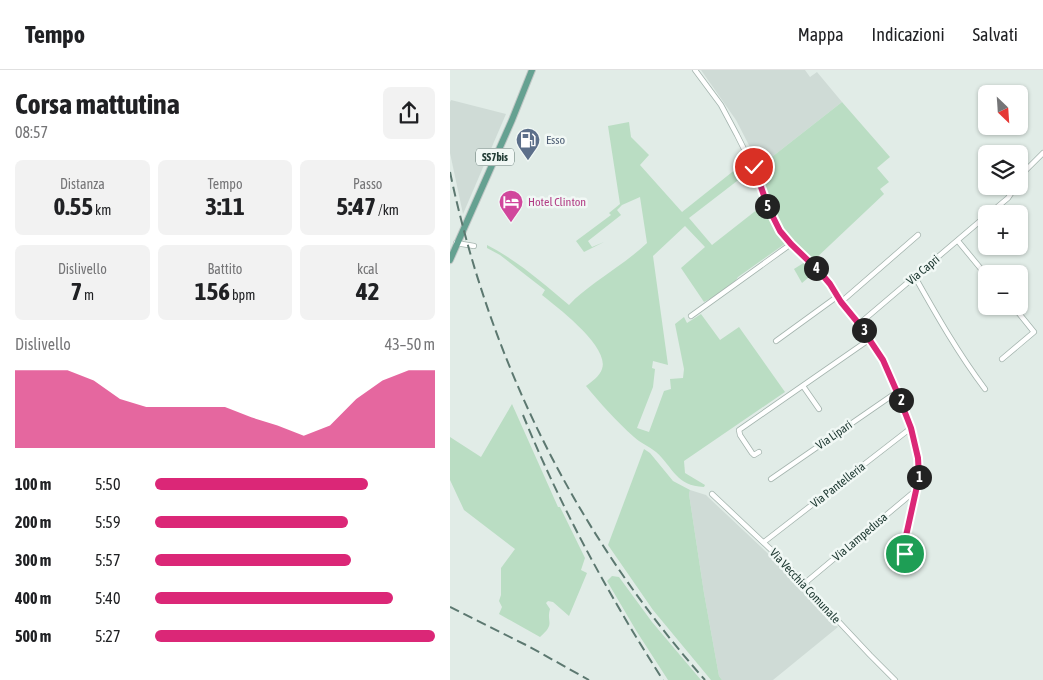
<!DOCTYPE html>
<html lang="it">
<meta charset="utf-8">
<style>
:root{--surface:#fff;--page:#f2f2f2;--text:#202124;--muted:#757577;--line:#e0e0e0;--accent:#db2777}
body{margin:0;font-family:"Asap Condensed",sans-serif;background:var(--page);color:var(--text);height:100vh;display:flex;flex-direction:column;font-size:19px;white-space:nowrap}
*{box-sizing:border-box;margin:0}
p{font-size:16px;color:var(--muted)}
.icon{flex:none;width:28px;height:28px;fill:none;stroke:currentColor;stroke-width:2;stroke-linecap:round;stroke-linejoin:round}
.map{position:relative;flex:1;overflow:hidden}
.panel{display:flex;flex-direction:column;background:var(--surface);width:450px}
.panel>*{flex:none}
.needle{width:32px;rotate:155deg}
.tools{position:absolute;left:528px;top:15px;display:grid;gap:10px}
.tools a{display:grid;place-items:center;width:50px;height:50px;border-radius:8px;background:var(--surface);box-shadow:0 1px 4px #0004;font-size:25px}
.pin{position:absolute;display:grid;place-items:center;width:42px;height:42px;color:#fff;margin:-21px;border:2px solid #fff;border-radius:50%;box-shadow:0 1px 5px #0007}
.km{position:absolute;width:25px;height:25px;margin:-12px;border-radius:50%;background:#222;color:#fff;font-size:14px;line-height:25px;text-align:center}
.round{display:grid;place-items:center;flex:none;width:52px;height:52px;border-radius:8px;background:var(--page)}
.overview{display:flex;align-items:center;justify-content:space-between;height:85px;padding:0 15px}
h1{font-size:28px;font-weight:700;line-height:38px}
.figures{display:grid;grid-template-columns:repeat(3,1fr);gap:8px;height:85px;padding:5px 15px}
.figures div{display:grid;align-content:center;border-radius:8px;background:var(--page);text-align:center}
.figures b{font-size:25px;font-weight:700}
.figures small{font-size:14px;font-weight:400}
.figures p{font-size:14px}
.chart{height:140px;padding:10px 15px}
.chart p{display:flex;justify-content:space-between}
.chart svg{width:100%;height:90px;margin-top:5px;fill:var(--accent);opacity:.7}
ul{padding:0 15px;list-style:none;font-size:16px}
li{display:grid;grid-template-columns:80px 60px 1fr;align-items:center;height:38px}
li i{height:12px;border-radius:6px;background:var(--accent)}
header{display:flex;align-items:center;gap:30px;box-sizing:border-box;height:70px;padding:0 25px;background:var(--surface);border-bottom:1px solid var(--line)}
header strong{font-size:24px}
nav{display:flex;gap:28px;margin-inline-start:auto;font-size:18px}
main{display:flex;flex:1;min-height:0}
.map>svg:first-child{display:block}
.built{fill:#cfdbd6}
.green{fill:#baddc3}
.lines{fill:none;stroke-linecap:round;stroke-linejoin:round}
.street-casing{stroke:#a4b4ae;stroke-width:6}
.primary-casing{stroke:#c1c8c6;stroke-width:8}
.street{stroke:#fff;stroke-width:4.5}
.primary{stroke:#65a191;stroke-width:6}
.rail{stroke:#5c7870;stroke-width:2;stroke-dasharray:10 5;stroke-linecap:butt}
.route-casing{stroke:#fff;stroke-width:10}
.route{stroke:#db2777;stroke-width:6}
.labels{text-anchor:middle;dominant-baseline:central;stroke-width:5;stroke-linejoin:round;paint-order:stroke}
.shield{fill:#f1f8f5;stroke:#5f746f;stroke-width:1}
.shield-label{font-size:11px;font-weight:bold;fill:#213c35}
.service-label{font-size:12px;fill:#4e5e75;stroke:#f1f8f5;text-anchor:start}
.hotel-label{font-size:12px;fill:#b23c85;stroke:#f1f8f5;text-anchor:start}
.street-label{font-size:12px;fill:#213c35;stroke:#f1f8f5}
</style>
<header>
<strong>Tempo</strong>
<nav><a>Mappa</a><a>Indicazioni</a><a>Salvati</a></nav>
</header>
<main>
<section class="panel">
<div class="overview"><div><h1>Corsa mattutina</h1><p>08:57</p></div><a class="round"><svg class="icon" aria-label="share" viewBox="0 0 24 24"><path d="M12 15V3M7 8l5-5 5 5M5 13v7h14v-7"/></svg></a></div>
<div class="figures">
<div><p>Distanza</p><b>0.55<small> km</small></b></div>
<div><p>Tempo</p><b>3:11</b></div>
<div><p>Passo</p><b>5:47<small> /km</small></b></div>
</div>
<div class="figures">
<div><p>Dislivello</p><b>7<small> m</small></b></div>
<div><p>Battito</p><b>156<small> bpm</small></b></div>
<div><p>kcal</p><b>42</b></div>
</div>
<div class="chart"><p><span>Dislivello</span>43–50 m</p>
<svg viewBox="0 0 160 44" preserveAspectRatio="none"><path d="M0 44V6L10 6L20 6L30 11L40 20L50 24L60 24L70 24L80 24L90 29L100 33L110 38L120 33L130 20L140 11L150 6L160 6V44z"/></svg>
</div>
<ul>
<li><b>100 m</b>5:50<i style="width:76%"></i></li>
<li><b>200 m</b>5:59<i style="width:69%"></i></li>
<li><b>300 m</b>5:57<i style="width:70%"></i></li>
<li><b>400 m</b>5:40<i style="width:85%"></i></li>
<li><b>500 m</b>5:27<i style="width:100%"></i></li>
</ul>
</section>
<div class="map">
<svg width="593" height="610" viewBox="0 0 593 610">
<rect width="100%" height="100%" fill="#e1ece7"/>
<g class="built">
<path d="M251 0H355L360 7 367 2 392 32 308 98 302 81 286 50Z"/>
<path d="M1 30 56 44 13 144 0 83V32Z"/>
<path d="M240 420 256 425 258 427 328 493H331L388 557 323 610H272L269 606 254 523 239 424Z"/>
</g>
<g class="green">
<path d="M392 32 440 87 427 98 439 112 430 119 434 124 363 191C353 181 341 171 333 159 321 140 314 119 308 98Z"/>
<path d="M179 52 181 67 199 85 190 95 232 142 296 91 300 101 239 148 262 175 313 135 325 157 336 173 288 207 286 210 267 225 254 232 231 198 255 177 235 156 203 186 218 295 203 291 202 298 205 299 203 317 187 358 199 362 214 321 221 319 220 309 233 308 234 299 225 254 234 247 237 253 251 244 270 270 289 257 335 322 234 391 235 403 255 415 254 417C226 416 223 397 206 382 199 376 190 373 184 367 167 352 150 333 136 316 141 312 150 306 152 299 160 277 108 238 92 225L95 220 50 185 37 178V175C68 191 93 213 119 235 127 226 137 219 146 212 164 199 181 188 197 173L190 127 172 135 167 140 171 145 138 171 142 177 154 172 134 182 126 171 161 145 159 143 170 134 158 56Z"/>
<path d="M355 192 365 202 352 213 344 199Z"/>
<path d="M62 334 108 437H110L135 488 131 500 137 503 119 546 103 532 98 531 96 533 100 539C96 553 106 553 90 567L49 544 52 537 49 531 51 525V498L65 479 14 440 0 410V367L31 387Z"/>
<path d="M194 379 200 383 223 411 240 420 239 424 254 523 269 606 272 610H261L203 540 158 475Z"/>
<path d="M162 506 169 507 202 552 251 610H218L187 562 157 511Z"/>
</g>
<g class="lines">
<defs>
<g id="street">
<path d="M245 0 271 35 287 65 303 97 318 137 330 161 341 174 369 201 380 214 391 232 417 264 433 290 447 322 461 358 468 388 469 407 454 475 455 484"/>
<path d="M569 111 576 100 593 83"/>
<path d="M539 144 558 128 566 116"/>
<path d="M508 171 536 205"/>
<path d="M6 173 24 176"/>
<path d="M465 207C487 246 508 283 535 319"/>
<path d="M391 232 468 165"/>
<path d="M241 246 341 174"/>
<path d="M409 254 536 146"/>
<path d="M326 271 388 226"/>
<path d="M552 289 584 262 563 236"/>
<path d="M353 316 369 339"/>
<path d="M309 382 304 385 302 383 290 365 289 360 420 269"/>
<path d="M321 409 447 322"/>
<path d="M262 424 333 491 355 513 374 536 420 585 445 610"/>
<path d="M314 472 461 358"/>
<path d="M355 513 465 421"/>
</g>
<path id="primary" d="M0 190 62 50 82 0"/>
</defs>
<use href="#street" class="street-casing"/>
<use href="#primary" class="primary-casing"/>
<use href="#street" class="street"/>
<use href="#primary" class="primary"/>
<g class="rail">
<path d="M0 102C40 292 126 464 255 610"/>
<path d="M73 345C111 438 159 526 213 610"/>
<path d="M0 537 78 576 139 610"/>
</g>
</g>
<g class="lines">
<defs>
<path id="route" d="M304 97 318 137 330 161 341 174 369 201 380 214 391 232 409 254 433 290 447 322 461 358 468 388 469 407 454 475 455 484"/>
</defs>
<use href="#route" class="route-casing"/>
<use href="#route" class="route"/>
</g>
<defs>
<symbol id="fuel-pin" viewBox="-11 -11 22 30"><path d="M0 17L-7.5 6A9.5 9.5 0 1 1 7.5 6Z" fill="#5c6f8a" stroke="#f1f8f5"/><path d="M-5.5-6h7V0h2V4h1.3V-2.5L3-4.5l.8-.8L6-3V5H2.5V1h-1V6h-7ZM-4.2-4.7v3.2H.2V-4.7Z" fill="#fff"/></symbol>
<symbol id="hotel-pin" viewBox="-11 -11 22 30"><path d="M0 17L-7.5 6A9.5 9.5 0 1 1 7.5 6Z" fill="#d1479c" stroke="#f1f8f5"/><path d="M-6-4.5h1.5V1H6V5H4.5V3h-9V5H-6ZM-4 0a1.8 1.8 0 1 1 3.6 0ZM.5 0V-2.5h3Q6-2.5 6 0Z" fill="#fff"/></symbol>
</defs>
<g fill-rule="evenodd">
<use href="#fuel-pin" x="64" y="56" width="28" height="38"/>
<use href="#hotel-pin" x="47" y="118" width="28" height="38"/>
</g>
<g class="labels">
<rect class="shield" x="26" y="78.5" width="38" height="17" rx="4"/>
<g class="shield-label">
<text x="45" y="87">SS7bis</text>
</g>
<g class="service-label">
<text x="96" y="70">Esso</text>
</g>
<g class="hotel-label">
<text x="78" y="132">Hotel Clinton</text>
</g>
<g class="street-label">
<text transform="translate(473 200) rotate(-40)">Via Capri</text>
<text transform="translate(384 365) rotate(-35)">Via Lipari</text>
<text transform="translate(388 415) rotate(-38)">Via Pantelleria</text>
<text transform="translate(410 467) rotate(-40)">Via Lampedusa</text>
<text transform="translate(355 516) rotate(47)">Via Vecchia Comunale</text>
</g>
</g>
</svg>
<div class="tools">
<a><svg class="needle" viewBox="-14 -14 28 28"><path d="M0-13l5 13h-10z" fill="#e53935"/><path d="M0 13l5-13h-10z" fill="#757577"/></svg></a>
<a><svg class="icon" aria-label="layers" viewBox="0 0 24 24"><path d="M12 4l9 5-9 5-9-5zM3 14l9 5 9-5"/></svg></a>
<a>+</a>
<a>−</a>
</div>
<div class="pin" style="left:455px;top:484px;background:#1e9e55"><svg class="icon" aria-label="arrive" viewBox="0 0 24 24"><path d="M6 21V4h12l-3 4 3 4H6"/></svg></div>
<div class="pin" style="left:304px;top:97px;background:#d93025"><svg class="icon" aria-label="check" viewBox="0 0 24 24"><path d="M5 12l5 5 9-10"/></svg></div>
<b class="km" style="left:469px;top:407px">1</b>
<b class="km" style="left:451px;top:330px">2</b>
<b class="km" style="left:414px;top:260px">3</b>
<b class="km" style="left:366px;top:198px">4</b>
<b class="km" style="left:317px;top:136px">5</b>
</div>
</main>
